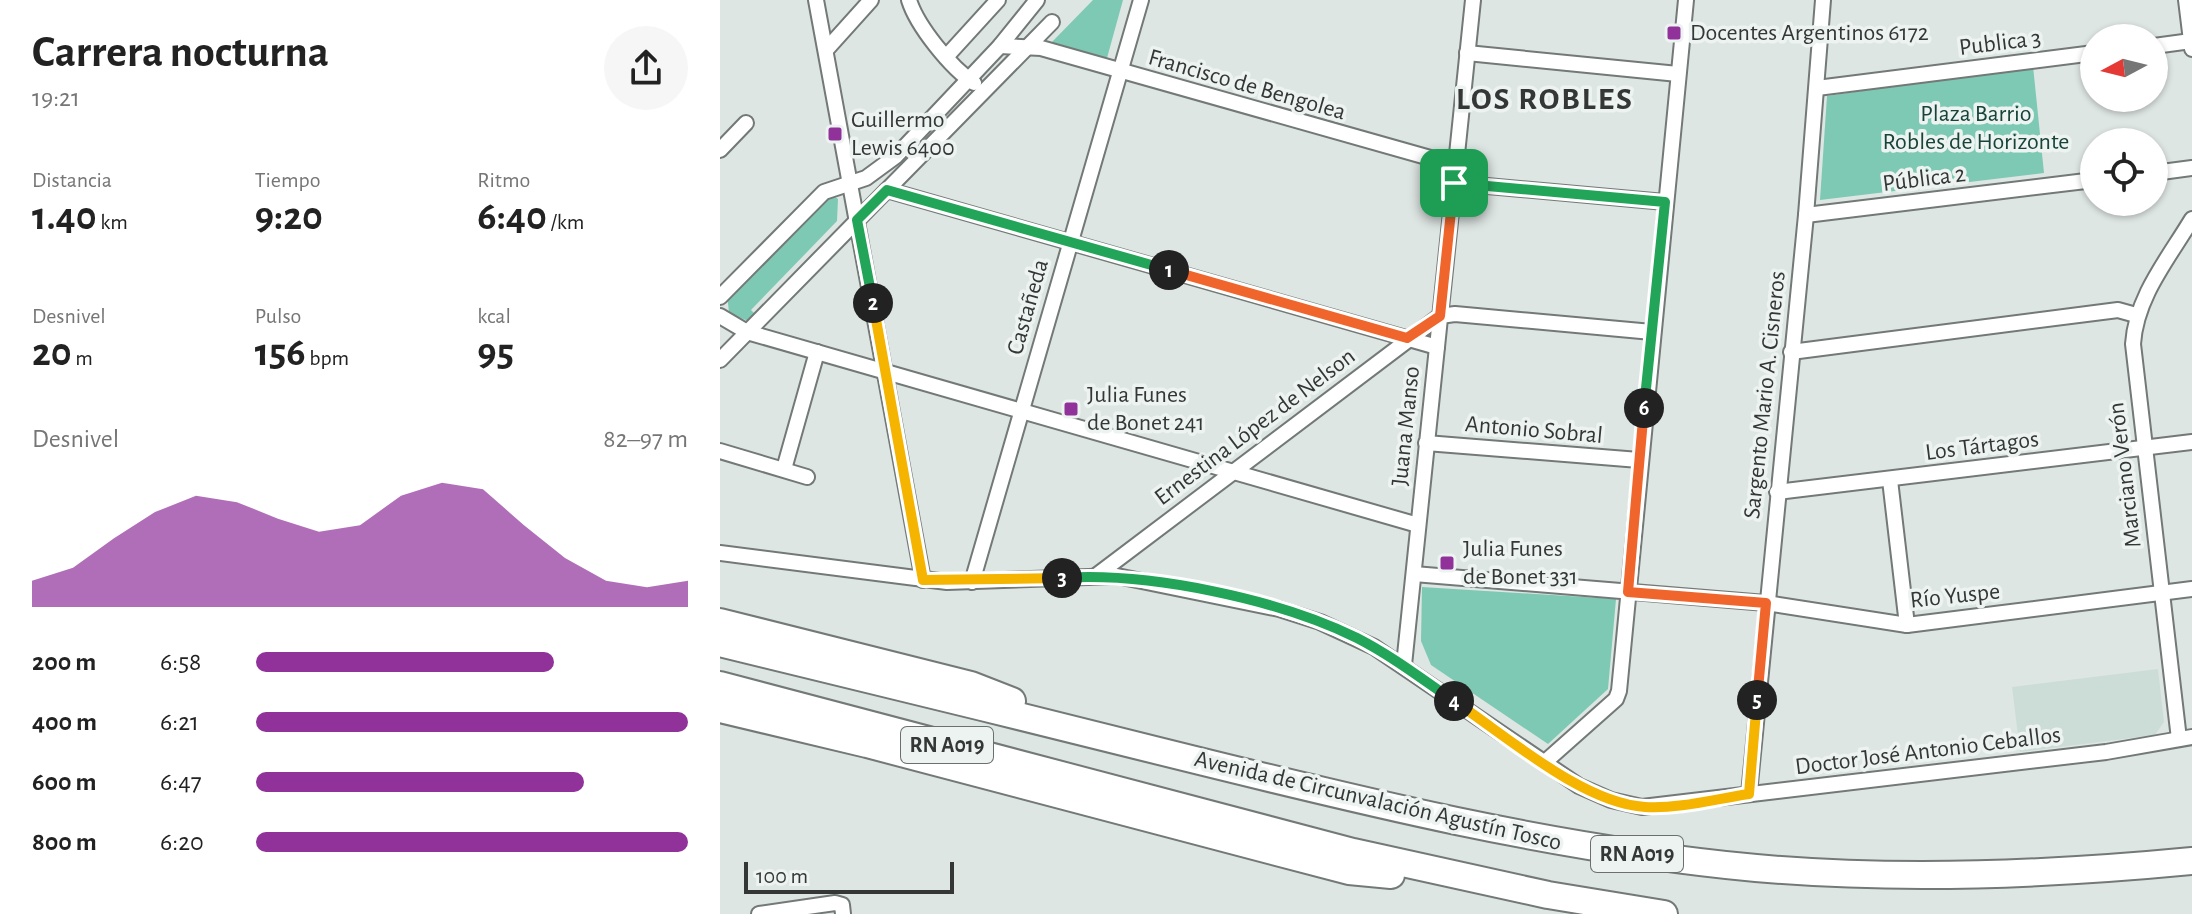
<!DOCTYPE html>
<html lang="es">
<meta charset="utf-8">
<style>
:root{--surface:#fff;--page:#f6f6f6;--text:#222;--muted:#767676;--accent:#91329b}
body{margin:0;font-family:"Alegreya Sans",sans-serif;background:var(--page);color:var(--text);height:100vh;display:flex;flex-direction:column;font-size:30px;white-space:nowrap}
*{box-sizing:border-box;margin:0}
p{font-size:26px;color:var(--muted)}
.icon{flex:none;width:44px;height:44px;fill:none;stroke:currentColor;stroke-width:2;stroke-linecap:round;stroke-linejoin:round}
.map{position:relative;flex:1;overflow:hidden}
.drawer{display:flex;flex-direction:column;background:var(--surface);width:720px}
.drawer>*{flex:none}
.needle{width:52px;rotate:263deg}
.tools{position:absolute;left:1360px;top:24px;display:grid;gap:16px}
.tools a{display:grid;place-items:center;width:88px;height:88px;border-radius:50%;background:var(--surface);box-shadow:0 2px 6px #0004;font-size:40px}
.scale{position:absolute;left:24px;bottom:20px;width:210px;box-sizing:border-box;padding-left:8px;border:4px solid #343736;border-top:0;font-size:22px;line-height:28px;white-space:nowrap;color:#343736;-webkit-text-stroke:6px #ecf3f1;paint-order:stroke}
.pin{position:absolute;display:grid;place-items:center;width:68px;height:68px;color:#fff;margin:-34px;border-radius:16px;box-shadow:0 4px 12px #0006}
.km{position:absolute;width:40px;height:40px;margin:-20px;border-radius:50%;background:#222;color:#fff;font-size:22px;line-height:40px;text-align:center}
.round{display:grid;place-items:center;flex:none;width:84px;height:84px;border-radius:42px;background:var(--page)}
.headline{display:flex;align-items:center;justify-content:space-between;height:136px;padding:0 32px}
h1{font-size:44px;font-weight:600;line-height:60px}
.stats{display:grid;grid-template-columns:repeat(3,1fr);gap:12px;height:136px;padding:8px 32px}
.stats div{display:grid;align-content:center}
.stats b{font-size:40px;font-weight:600}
.stats small{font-size:22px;font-weight:400}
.stats p{font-size:22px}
.chart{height:224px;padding:16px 32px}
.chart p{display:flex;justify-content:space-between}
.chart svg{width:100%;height:144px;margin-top:8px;fill:var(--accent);opacity:.7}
ul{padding:0 32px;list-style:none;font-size:26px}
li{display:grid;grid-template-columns:128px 96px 1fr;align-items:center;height:60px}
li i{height:20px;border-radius:10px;background:var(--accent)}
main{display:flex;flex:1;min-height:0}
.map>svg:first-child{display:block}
.built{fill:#ccddd7}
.green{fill:#7ec9b4}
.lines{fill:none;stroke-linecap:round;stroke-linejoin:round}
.minor-casing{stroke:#727977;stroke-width:18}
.motorway-casing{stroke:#727977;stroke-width:30}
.minor{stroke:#fff;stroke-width:14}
.motorway{stroke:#fff;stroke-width:26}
.split-1-casing{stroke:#fff;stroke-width:16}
.split-2-casing{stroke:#fff;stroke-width:16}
.split-3-casing{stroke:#fff;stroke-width:16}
.split-4-casing{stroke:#fff;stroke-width:16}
.split-5-casing{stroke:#fff;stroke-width:16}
.split-6-casing{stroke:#fff;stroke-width:16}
.split-7-casing{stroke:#fff;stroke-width:16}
.split-1{stroke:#f0652b;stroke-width:10}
.split-2{stroke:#22a559;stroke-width:10}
.split-3{stroke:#f5b400;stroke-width:10}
.split-4{stroke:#22a559;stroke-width:10}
.split-5{stroke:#f5b400;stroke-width:10}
.split-6{stroke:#f0652b;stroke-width:10}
.split-7{stroke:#22a559;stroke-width:10}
.poi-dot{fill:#91329b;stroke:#ecf3f1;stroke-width:3}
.labels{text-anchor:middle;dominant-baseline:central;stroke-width:7;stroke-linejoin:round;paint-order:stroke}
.shield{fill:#ecf3f1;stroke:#6b6f6e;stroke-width:2}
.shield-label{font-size:22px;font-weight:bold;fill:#343736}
.poi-label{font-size:24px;fill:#343736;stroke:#ecf3f1;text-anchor:start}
.street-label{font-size:24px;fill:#343736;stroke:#ecf3f1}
.park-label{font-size:24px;fill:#174338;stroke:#ecf3f1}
.district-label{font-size:32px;font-weight:bold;letter-spacing:2px;fill:#343736;stroke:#ecf3f1}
</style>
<main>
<section class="drawer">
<div class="headline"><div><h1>Carrera nocturna</h1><p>19:21</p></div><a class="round"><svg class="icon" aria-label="share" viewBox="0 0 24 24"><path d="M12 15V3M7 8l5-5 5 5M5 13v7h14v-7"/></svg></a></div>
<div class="stats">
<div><p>Distancia</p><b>1.40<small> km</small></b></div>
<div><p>Tiempo</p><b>9:20</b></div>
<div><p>Ritmo</p><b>6:40<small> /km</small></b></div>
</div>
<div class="stats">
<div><p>Desnivel</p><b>20<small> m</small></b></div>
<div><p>Pulso</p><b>156<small> bpm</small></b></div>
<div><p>kcal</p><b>95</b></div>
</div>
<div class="chart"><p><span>Desnivel</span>82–97 m</p>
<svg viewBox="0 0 160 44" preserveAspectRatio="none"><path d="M0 44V36L10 32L20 23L30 15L40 10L50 12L60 17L70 21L80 19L90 10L100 6L110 8L120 19L130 29L140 36L150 38L160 36V44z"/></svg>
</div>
<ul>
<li><b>200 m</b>6:58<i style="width:69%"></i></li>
<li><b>400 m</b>6:21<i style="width:100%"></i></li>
<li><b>600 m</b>6:47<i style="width:76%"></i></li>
<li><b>800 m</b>6:20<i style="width:100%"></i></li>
</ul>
</section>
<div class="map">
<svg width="1472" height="914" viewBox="0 0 1472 914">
<rect width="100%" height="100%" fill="#dee6e3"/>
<path class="built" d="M1438 669 1444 722 1435 735 1300 752 1292 687Z"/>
<g class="green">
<path d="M373 0H403L387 58 331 43Z"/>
<path d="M1313 66 1324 173 1100 200 1107 96Z"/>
<path d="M112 195 118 199 117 221 31 310 35 314 28 321 9 313 7 293Z"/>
<path d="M702 587 896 599 888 689 828 744 711 665 701 641Z"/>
</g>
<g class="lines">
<defs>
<g id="minor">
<path d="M96 0 203 580"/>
<path d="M189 0C197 26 231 68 254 83"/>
<path d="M1466 0 1472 49"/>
<path d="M280 46 321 48 735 165"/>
<path d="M1434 46 1471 41"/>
<path d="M106 50 151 0"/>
<path d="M747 53 958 74"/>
<path d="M226 57 278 0"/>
<path d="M1097 88 1374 53"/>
<path d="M0 150 26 123"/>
<path d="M1434 173 1472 168"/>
<path d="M734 183 945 202"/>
<path d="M167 190 717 347"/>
<path d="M1086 215 1374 180"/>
<path d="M0 297 104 192 146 178 176 156 280 46 317 0"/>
<path d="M0 316 27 332 698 525"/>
<path d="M1071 352 1398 310 1416 315"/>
<path d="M0 360 332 22"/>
<path d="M706 443 919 460"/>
<path d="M0 451 87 477"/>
<path d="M64 469 97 352"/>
<path d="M1170 480 1187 625"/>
<path d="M1057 492 1472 442"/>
<path d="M0 553 227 582 397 576 559 609 600 622 654 647 859 786 891 800 922 807 1386 752 1472 737"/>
<path d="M694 574 1046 603 1187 625 1472 589"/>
<path d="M377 575 720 316 735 314 932 332"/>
<path d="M252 582 421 0"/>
<path d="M684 665 753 0"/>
<path d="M1459 739 1413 344C1416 297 1448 259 1472 219"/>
<path d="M825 762 896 699 899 691 966 0"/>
<path d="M1029 794 1086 215 1103 0"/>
<path d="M39 914 115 903 122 905 123 914"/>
</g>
<g id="motorway">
<path d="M0 622 251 685 292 701"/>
<path d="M0 643C146 679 293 714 439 751 636 800 833 849 1036 868 1181 881 1327 875 1472 861"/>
<path d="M0 685 633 852 828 895 944 914"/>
<path d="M0 709 147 744 629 871 671 875"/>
</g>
</defs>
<use href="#minor" class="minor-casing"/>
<use href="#motorway" class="motorway-casing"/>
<use href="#minor" class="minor"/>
<use href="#motorway" class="motorway"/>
</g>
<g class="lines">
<defs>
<path id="split-1" d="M449 270 687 338 720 316 734 183"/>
<path id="split-2" d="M153 303 137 220 167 190 449 270"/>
<path id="split-3" d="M153 303 203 580 342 578"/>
<path id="split-4" d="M342 578C429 572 558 599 637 638 672 656 702 679 734 701"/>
<path id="split-5" d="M734 701C787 736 862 803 925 807 959 809 995 799 1029 794L1037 700"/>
<path id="split-6" d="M924 408 908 592 1046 603 1037 700"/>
<path id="split-7" d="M734 183 945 202 924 408"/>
</defs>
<use href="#split-1" class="split-1-casing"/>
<use href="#split-2" class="split-2-casing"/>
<use href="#split-3" class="split-3-casing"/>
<use href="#split-4" class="split-4-casing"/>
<use href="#split-5" class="split-5-casing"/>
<use href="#split-6" class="split-6-casing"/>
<use href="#split-7" class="split-7-casing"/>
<use href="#split-1" class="split-1"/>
<use href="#split-2" class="split-2"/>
<use href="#split-3" class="split-3"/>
<use href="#split-4" class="split-4"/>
<use href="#split-5" class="split-5"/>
<use href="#split-6" class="split-6"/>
<use href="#split-7" class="split-7"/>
</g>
<g class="poi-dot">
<rect x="946" y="25" width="16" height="16" rx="4"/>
<rect x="107" y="126" width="16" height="16" rx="4"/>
<rect x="343" y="401" width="16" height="16" rx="4"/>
<rect x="719" y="555" width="16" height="16" rx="4"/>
</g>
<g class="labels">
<g class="shield">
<rect x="181" y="727" width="92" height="36" rx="6"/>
<rect x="871" y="836" width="92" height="36" rx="6"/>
</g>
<g class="shield-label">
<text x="227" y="745">RN A019</text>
<text x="917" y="854">RN A019</text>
</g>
<g class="poi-label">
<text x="970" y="33">Docentes Argentinos 6172</text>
<text x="131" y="120">Guillermo<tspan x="131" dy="28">Lewis 6400</tspan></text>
<text x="367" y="395">Julia Funes<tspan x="367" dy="28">de Bonet 241</tspan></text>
<text x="743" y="549">Julia Funes<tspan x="743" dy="28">de Bonet 331</tspan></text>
</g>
<g class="street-label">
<text transform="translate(1280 43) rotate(-7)">Publica 3</text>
<text transform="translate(527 85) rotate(16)">Francisco de Bengolea</text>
<text transform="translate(1204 179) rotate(-7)">Pública 2</text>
<text transform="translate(308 307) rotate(-74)">Castañeda</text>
<text transform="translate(1045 395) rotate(-84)">Sargento Mario A. Cisneros</text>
<text transform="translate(686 426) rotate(-84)">Juana Manso</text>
<text transform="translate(535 427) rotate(-37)">Ernestina López de Nelson</text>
<text transform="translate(814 430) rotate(5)">Antonio Sobral</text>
<text transform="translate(1262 446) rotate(-7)">Los Tártagos</text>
<text transform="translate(1405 475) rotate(-97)">Marciano Verón</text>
<text transform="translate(1235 596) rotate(-6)">Río Yuspe</text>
<text transform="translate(1208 751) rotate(-7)">Doctor José Antonio Ceballos</text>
<text transform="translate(658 801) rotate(13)">Avenida de Circunvalación Agustín Tosco</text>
</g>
<g class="park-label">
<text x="1256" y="114">Plaza Barrio<tspan x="1256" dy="28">Robles de Horizonte</tspan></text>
</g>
<g class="district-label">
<text x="825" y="99">LOS ROBLES</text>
</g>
</g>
</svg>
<div class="tools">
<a><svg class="needle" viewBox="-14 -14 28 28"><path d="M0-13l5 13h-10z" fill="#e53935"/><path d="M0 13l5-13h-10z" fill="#767676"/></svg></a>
<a><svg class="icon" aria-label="locate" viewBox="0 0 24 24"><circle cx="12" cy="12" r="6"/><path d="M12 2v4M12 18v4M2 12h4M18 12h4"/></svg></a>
</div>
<div class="scale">100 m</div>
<div class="pin" style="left:734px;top:183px;background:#1e9e55"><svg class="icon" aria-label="arrive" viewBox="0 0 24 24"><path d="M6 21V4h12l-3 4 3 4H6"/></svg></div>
<b class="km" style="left:449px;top:270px">1</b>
<b class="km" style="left:153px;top:303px">2</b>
<b class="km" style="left:342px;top:578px">3</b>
<b class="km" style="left:734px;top:701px">4</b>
<b class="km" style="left:1037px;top:700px">5</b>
<b class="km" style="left:924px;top:408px">6</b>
</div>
</main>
